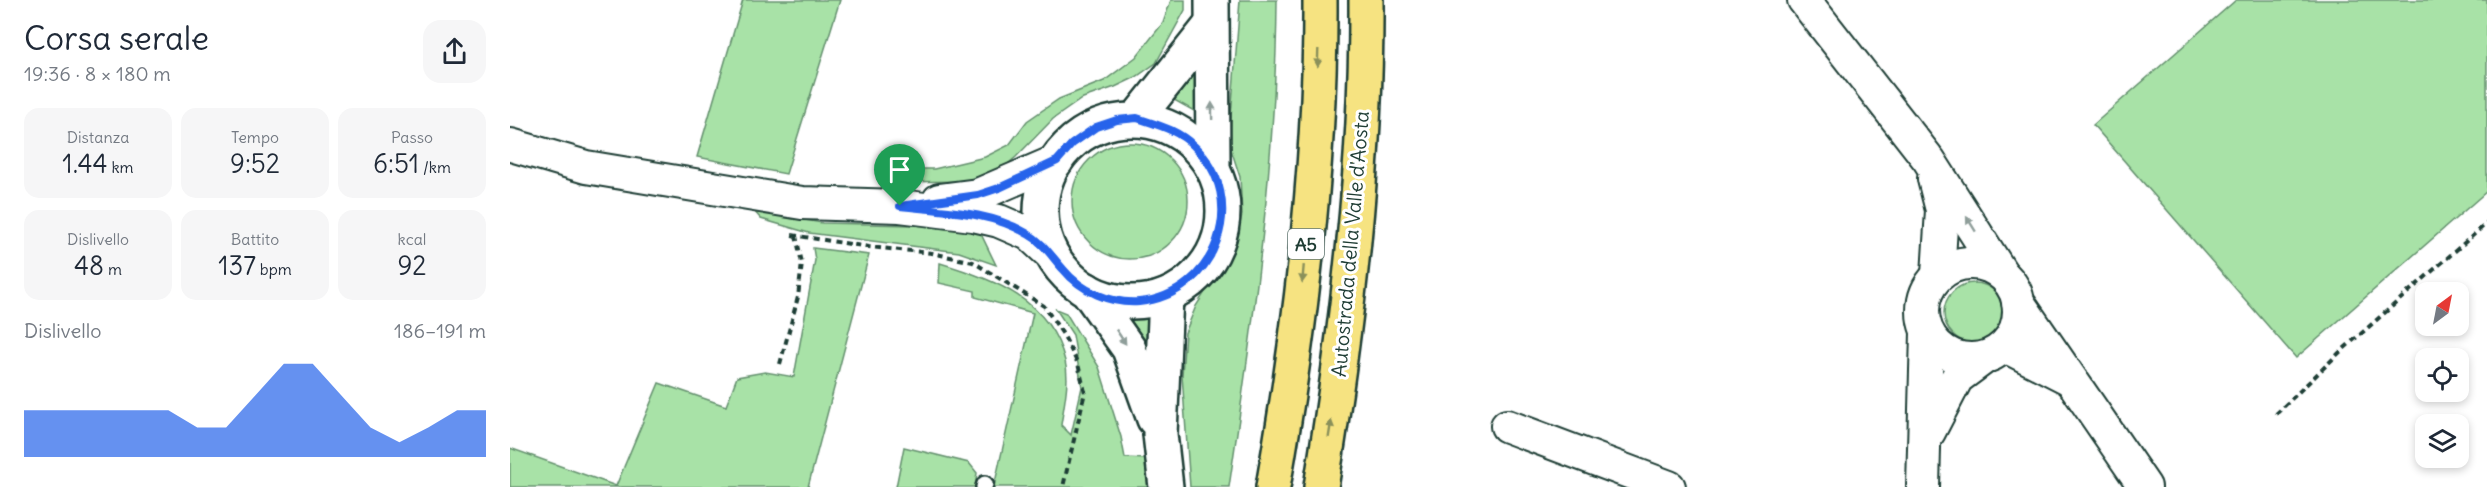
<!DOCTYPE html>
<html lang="it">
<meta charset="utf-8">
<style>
:root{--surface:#fff;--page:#f6f6f7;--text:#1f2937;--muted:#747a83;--accent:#2563eb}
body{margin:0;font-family:Delius,sans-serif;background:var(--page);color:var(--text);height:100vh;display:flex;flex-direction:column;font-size:22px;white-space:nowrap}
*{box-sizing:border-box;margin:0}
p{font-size:20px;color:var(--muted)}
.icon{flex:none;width:33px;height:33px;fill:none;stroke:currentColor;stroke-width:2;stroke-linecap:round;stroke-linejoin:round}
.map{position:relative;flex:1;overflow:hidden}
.drawer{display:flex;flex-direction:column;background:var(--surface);width:510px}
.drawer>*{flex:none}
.needle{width:39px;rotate:32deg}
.controls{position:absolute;left:1905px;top:282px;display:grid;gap:12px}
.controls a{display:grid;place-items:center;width:54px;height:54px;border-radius:12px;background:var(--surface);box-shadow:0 3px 9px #0003;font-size:30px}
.pin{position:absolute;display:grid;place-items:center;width:51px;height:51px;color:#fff;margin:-62px -26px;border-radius:50% 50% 50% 0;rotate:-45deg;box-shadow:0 0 6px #0007}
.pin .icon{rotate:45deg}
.round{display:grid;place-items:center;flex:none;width:63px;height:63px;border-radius:18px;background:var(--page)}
.headline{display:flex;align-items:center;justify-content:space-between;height:102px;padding:0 24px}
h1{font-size:33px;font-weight:600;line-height:45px}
.stats{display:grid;grid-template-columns:repeat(3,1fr);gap:9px;height:102px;padding:6px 24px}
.stats div{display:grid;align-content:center;border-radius:15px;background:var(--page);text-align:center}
.stats b{font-size:26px;font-weight:600}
.stats small{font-size:16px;font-weight:400}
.stats p{font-size:16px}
.chart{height:168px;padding:12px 24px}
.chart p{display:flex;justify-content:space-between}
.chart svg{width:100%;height:108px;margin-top:6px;fill:var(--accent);opacity:.7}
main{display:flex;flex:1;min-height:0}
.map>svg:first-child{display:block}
.green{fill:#a8e2a7;stroke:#64906e;stroke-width:1.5}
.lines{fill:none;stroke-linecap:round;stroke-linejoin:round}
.lane-casing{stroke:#1f3d34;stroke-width:20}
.street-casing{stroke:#1f3d34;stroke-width:36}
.secondary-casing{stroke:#1f3d34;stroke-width:38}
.highway-casing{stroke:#1f3d34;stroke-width:38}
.path{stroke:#1f3d34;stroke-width:4;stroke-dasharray:6 4.5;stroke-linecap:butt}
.lane{stroke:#fff;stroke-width:15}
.street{stroke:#fff;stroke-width:32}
.secondary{stroke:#fff;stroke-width:33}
.highway{stroke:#f6e381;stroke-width:33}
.oneway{fill:#8a905a}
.oneway2{fill:#8f9e9a}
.route-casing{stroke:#fff;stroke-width:12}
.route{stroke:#2563eb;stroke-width:8}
.labels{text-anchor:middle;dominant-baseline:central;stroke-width:6;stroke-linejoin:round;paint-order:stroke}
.shield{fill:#fff;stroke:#627771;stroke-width:1.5}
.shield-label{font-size:18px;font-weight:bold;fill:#1f3d34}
.street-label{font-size:20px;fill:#1f3d34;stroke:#fff}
</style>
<main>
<section class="drawer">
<div class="headline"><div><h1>Corsa serale</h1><p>19:36 · 8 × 180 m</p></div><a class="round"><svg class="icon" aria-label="share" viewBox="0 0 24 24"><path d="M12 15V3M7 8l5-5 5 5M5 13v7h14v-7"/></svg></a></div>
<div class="stats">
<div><p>Distanza</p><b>1.44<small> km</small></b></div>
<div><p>Tempo</p><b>9:52</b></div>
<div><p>Passo</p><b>6:51<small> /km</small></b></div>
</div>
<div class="stats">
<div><p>Dislivello</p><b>48<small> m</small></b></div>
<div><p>Battito</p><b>137<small> bpm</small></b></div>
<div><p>kcal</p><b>92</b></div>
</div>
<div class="chart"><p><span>Dislivello</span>186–191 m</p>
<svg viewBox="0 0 160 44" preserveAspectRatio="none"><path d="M0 44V25L10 25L20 25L30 25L40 25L50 25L60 32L70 32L80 19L90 6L100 6L110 19L120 32L130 38L140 32L150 25L160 25V44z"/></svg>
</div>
</section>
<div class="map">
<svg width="1977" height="487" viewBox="0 0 1977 487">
<rect width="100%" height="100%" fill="#fff"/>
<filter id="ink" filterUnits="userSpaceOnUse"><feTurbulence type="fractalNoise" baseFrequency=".0167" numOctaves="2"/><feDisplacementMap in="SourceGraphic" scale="12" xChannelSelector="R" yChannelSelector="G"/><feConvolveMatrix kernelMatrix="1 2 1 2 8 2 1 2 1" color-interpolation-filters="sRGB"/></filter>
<g filter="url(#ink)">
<g class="green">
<path d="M233 0H330L276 174 187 157Z"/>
<path d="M661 0H675V10L646 63 626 77 605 87 573 98 543 119 506 157 487 173 463 181 383 182 385 169H424L475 157 499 145 517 121 549 99 594 81 626 57 653 23Z"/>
<path d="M730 0H767C766 163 743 326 719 487H680L672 375 675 333 686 306 722 250 732 215 730 177 719 143Z"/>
<path d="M1726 0H1977V191L1786 358 1583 125Z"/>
<path d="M691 55 686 112 657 96Z"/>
<circle cx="620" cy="201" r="58"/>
<path d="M244 211 312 223 446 226 470 232 486 265 449 252 299 233 251 219Z"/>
<path d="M303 248 359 255 298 487H0V448L106 486 149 383 216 406 227 377 255 372 284 377 305 260Z"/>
<path d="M430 263C484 279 540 300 555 361 560 381 554 404 551 425L561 435 572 387 563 335 546 309 556 313 589 367 611 437 615 458 638 459V487H484L523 313 465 297V291L429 283Z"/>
<circle cx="1464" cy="313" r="30"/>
<path d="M647 310 641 364 616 312Z"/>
<path d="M394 447 459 463 467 473 465 487H386Z"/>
</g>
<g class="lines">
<defs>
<path id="lane" d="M474 487 475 484"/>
<g id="street">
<path d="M1294 0 1419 160 1492 274"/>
<path d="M1 145 76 167 292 203 390 206 463 215 489 221 519 234 543 256"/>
<path d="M1424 179 1432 210 1428 275"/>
<path d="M429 200 468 195 547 161"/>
<circle cx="1461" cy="311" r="48"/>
<path d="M1508 302 1635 487"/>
<path d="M1495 346 1560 379"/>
<path d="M997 426 1159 487"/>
<path d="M1419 432 1447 378 1474 358"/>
<path d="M1413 487 1417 332"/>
</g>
<g id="secondary">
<path d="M702 0 703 169"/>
<path d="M627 118 701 25"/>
<circle cx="622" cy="211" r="91"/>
<path d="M577 290 619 349 644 419"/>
<path d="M656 296 650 434 656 487"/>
</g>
<g id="highway">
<path d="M763 487C791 327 811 163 810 0"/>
<path d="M811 487C837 326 857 163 856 0"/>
</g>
</defs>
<use href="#lane" class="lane-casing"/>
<use href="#street" class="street-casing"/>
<use href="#secondary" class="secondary-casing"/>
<use href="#highway" class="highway-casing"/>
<g class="path">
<path d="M282 235 359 247 422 253 463 262 534 306 554 336 568 364 575 392 553 487"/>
<path d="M270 364 288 297 292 263 286 236"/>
<path d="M1766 414 1829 353 1977 223"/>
</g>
<use href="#lane" class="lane"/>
<use href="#street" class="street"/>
<use href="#secondary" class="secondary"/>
<use href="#highway" class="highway"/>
</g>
<defs><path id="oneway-solid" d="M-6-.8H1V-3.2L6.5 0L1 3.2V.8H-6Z" transform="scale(1.5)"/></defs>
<g class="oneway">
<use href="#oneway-solid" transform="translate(808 58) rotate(92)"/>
<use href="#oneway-solid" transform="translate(793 274) rotate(95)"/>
<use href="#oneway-solid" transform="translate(820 429) rotate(-81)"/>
</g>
<g class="oneway2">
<use href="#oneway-solid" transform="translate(702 111) rotate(-91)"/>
<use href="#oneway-solid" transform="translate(1461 224) rotate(-122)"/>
<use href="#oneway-solid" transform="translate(611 337) rotate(56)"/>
</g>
</g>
<g class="lines" filter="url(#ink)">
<defs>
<path id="route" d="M627 118C648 125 668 130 684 146 741 199 706 295 629 302 600 304 571 291 553 269 542 257 533 242 518 234 480 211 432 211 390 206L468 195 489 188 547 161 562 144 586 127 607 120Z"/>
</defs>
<use href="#route" class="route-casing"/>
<use href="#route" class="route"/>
</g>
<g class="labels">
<rect class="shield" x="778" y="229" width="36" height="30" rx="4.5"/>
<g class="shield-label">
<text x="796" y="244">A5</text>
</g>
<g class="street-label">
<text transform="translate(840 244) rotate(-85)">Autostrada della Valle d'Aosta</text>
</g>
</g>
</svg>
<div class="controls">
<a><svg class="needle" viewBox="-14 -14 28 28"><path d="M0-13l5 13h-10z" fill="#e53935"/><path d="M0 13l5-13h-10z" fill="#747a83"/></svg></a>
<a><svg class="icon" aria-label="locate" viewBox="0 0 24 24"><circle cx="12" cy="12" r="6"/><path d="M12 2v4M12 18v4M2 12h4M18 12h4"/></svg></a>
<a><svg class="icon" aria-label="layers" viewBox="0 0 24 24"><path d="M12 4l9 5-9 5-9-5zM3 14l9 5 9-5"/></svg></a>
</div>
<div class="pin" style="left:390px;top:206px;background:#1e9e55"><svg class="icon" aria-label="arrive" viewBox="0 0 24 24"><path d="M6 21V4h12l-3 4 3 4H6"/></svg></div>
</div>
</main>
